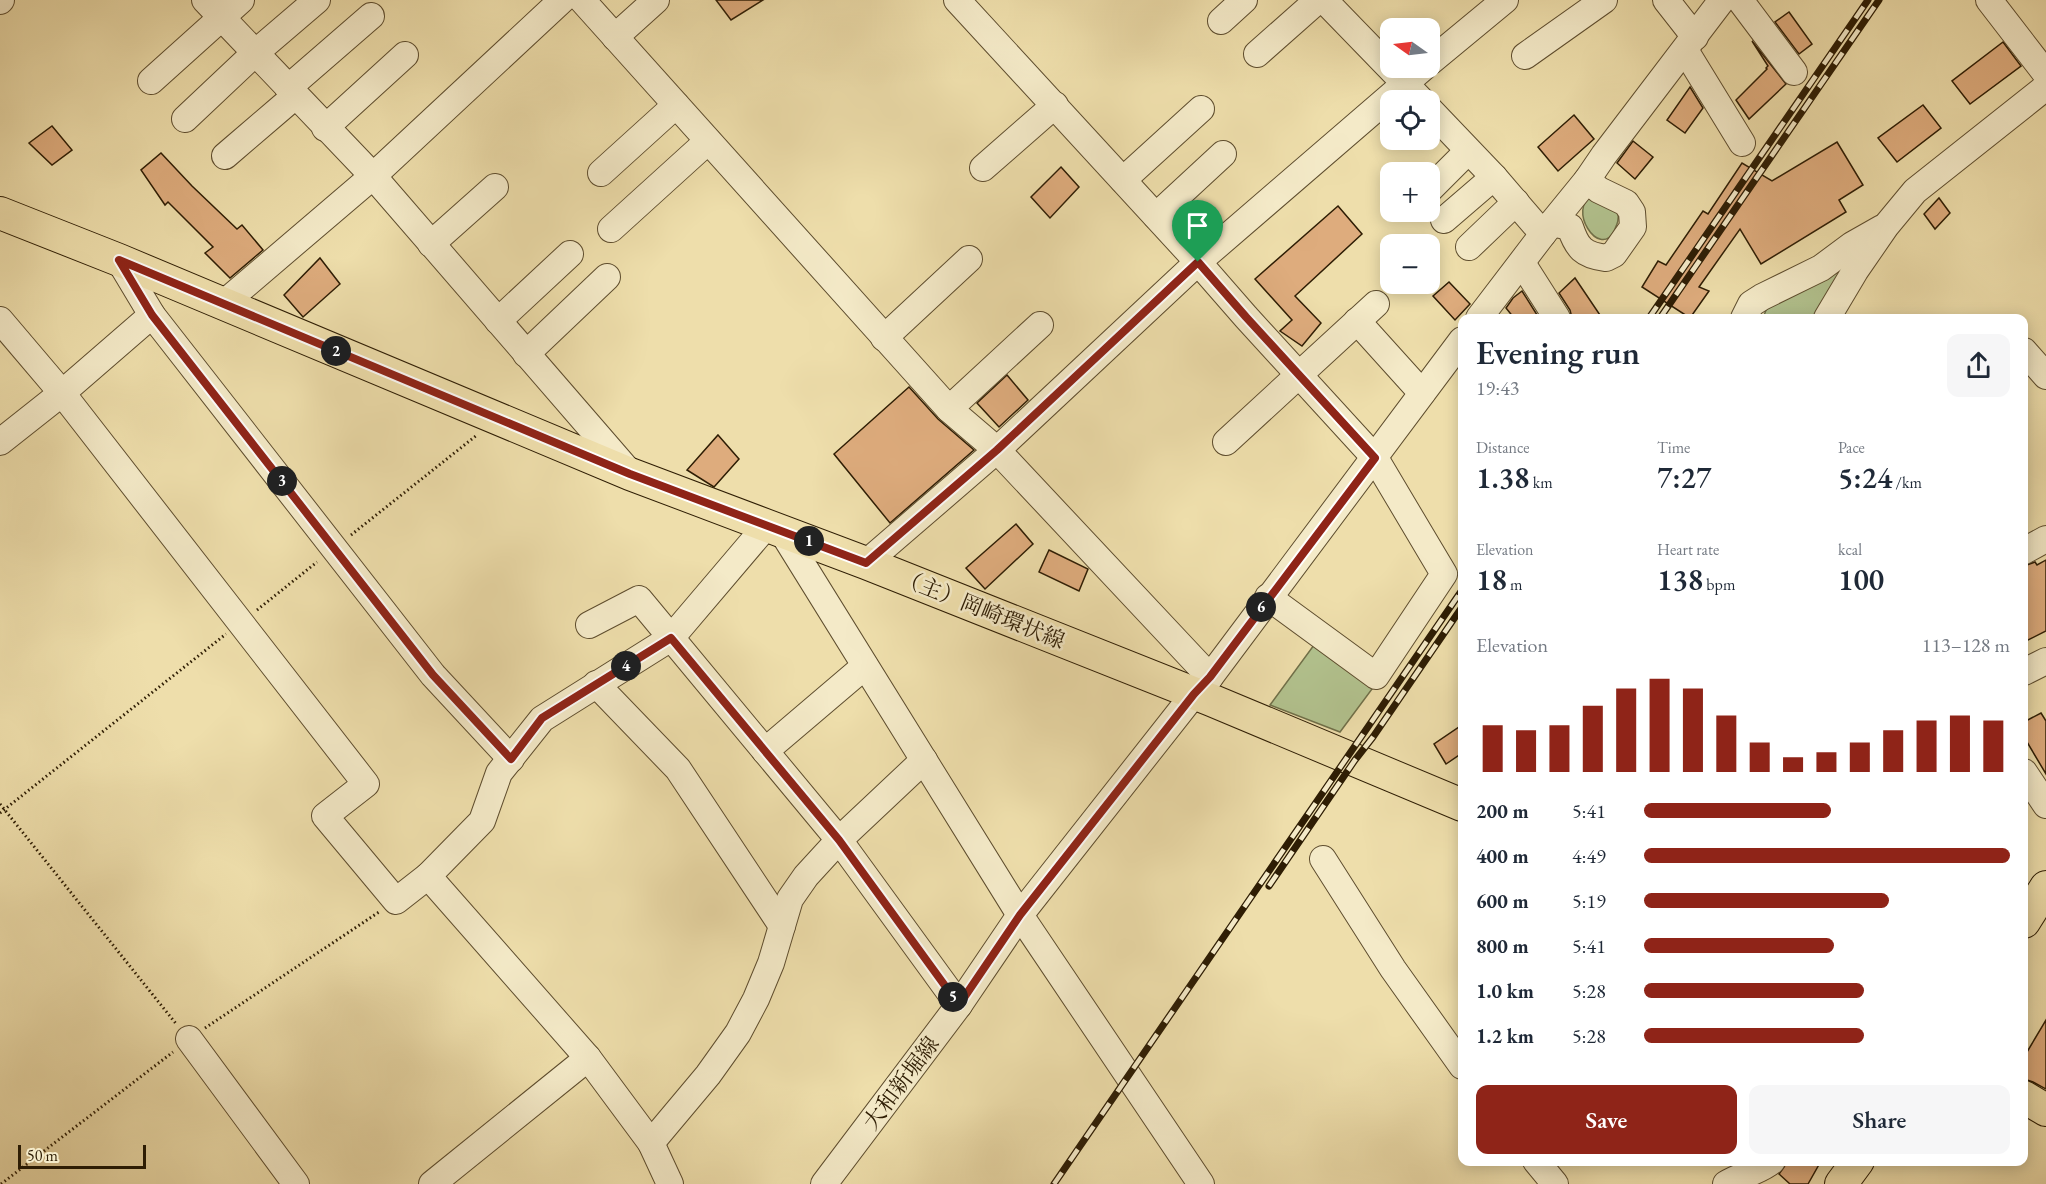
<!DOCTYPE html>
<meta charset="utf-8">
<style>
:root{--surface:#fff;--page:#f6f6f7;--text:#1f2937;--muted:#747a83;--accent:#8f2418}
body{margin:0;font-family:"EB Garamond","Noto Serif JP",serif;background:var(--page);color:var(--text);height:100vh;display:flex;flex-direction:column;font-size:22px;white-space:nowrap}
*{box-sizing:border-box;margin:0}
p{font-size:20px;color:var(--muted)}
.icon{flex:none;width:33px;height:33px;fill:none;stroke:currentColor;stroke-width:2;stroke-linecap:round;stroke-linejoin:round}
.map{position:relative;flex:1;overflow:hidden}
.side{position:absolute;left:1458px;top:314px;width:570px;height:852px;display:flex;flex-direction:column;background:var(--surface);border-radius:12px;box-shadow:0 3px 15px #0003}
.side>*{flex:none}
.needle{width:39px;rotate:284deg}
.controls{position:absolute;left:1380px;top:18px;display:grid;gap:12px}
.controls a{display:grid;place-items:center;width:60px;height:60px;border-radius:12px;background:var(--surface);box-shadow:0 3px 15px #0003;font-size:30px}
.scale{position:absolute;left:18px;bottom:15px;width:128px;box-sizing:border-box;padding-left:6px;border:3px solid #2e1d04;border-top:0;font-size:16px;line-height:21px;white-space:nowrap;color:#2e1d04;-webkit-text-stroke:4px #f4eac8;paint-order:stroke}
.pin{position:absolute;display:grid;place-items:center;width:51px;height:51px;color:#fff;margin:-62px -26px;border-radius:50% 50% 50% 0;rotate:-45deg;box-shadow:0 0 6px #0007}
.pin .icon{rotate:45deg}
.km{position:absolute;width:30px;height:30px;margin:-15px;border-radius:50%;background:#222;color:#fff;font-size:16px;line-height:30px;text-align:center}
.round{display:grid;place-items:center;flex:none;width:63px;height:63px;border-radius:12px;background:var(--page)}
.summary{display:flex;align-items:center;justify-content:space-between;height:102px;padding:0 18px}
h1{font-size:33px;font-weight:600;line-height:45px}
.stats{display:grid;grid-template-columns:repeat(3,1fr);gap:9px;height:102px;padding:6px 18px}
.stats div{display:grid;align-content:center}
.stats b{font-size:30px;font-weight:600}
.stats small{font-size:16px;font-weight:400}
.stats p{font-size:16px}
.chart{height:168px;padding:12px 18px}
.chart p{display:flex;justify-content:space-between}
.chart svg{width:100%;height:108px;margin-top:6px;stroke:var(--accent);stroke-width:6}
.primary-button{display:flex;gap:12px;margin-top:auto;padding:12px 18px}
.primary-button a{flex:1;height:69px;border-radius:12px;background:var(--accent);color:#fff;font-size:24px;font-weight:600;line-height:69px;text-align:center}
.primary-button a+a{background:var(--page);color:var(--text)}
ul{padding:0 18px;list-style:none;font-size:20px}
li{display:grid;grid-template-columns:96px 72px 1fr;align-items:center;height:45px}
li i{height:15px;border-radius:8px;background:var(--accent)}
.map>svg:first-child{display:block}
.green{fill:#b2c28e;stroke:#707049;stroke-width:1.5}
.building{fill:#deac7d;stroke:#2e1d04;stroke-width:1.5}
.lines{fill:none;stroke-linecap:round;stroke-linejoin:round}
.minor-casing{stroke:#5e4d2e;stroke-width:28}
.major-casing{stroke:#2e1d04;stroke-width:34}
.path{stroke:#2e1d04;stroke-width:3;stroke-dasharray:1.5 3;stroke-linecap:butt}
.minor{stroke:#f4eac8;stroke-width:26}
.major{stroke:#eedeab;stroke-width:32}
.rail-casing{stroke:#2e1d04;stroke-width:7}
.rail{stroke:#f4eac8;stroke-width:4.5;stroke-dasharray:14;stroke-linecap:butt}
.route-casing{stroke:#fff;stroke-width:12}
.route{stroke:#8f2418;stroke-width:8}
.labels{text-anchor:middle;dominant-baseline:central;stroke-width:5;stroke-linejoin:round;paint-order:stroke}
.street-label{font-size:22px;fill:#2e1d04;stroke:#f4eac8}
</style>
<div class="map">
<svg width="2046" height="1184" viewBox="0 0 2046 1184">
<rect width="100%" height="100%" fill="#eedeab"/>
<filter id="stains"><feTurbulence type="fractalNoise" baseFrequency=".00333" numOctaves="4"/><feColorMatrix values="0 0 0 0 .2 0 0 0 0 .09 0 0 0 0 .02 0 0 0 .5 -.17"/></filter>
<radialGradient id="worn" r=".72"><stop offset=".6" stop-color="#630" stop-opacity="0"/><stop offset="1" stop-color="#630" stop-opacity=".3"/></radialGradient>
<g class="green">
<path d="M1593 196 1618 213C1619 221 1617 224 1614 231 1599 260 1566 207 1593 196Z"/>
<path d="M1847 260 1818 318H1763L1768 305Z"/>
<path d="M1314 645 1375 685 1340 732 1270 705Z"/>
</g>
<g class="building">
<path d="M716 0H763L731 20Z"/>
<path d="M1789 12 1812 44 1799 54 1775 22Z"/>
<path d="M1752 41 1786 84 1749 119 1736 100 1767 69 1766 68 1768 66Z"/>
<path d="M2003 42 2021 66 1970 104 1952 81Z"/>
<path d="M1690 87 1703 108 1685 133 1667 120Z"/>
<path d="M1923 105 1941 128 1897 162 1878 138Z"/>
<path d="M1574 115 1594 139 1558 171 1538 147Z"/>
<path d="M52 126 72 150 52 165 29 143Z"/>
<path d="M1633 141 1653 157 1635 179 1617 163Z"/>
<path d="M1837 142 1863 185 1839 200 1846 212 1761 264 1740 229 1699 287 1709 291 1690 318 1642 287 1658 261 1666 265 1703 211 1708 214 1742 163 1772 181Z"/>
<path d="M161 153 192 186 237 229 242 225 263 250 230 278 205 253 213 247 168 202 165 205 141 170Z"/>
<path d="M1061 167 1079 187 1050 218 1031 197Z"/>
<path d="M1939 198 1950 213 1935 229 1924 214Z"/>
<path d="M1338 206 1362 234 1295 296 1321 323 1302 346 1280 331 1292 320 1255 279Z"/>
<path d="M320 258 340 284 303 317 284 295Z"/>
<path d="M1575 278 1602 318H1572L1570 310 1559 293Z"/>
<path d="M1449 282 1470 304 1455 320 1433 296Z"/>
<path d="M1522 291 1539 318H1514L1506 308 1513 298Z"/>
<path d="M1007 375 1028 400 999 427 977 403Z"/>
<path d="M909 387 938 419 974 450 890 523 834 454Z"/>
<path d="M718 435 739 459 714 487 687 470Z"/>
<path d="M1016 524 1033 544 985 589 966 568Z"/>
<path d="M1049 550 1088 569 1079 591 1039 572Z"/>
<path d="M2046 560V631L2024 642V566L2035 562 2037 565Z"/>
<path d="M2041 713 2046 721V774L2024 737V722Z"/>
<path d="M1462 725V753L1446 764 1434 744Z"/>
<path d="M2046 1020V1089L2033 1082 2024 1079V1057Z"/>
<path d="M1788 1161H1821L1808 1184H1790L1779 1174Z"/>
</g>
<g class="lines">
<defs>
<g id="minor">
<path d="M205 0 373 176 630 473"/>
<path d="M582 0 949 409 997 450 1198 262 1423 68"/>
<path d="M957 0 1198 262 1246 317 1375 458 1444 574 1376 676 1268 597"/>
<path d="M1324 0 1421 100"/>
<path d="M1666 0 1695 37"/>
<path d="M1740 0 1794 72"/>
<path d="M1989 0 2046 74"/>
<path d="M0 1 1 0"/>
<path d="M1221 21 1244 0"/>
<path d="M615 37 656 0"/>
<path d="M1685 50 1742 143"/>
<path d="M1257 54 1318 0"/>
<path d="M1525 56 1604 0"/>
<path d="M1430 62 1505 0"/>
<path d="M151 81 241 0"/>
<path d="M288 88 371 16"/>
<path d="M1430 110 1494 177 1543 234"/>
<path d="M185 119 255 53 317 0"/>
<path d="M325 128 405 55"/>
<path d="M225 156 295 96"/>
<path d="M983 168 1055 105"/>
<path d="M601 173 676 105"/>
<path d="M1123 180 1201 109"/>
<path d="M1430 189 1468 151"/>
<path d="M1156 216 1223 154"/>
<path d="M1444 220 1494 177"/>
<path d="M1552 223 1570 227C1577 248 1583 255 1606 258L1614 254 1633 227 1632 212 1626 203 1599 190 1587 180"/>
<path d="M611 229 708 141"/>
<path d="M431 244 495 187"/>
<path d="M1469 247 1516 202"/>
<path d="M119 260 152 315 433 675 511 759"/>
<path d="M1522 263 1557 318"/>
<path d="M223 304 373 176 562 0"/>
<path d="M1479 318 1543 234 1587 180 1604 155 1722 0"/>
<path d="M1744 318 1751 304 1762 297 1821 268 1852 245 1882 228"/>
<path d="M1827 318 1855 271 1886 226 1915 191 2046 87"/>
<path d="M0 320 62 393 366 784 325 816 396 901 428 876 482 821 499 773 542 719 671 638 767 525"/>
<path d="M498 321 570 254"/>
<path d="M1357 321 1422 393"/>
<path d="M884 338 969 259"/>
<path d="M2024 351 2046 376"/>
<path d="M526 354 607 277"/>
<path d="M949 409 1040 325"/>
<path d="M0 442 62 393 152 315"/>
<path d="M1226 442 1376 304"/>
<path d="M781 530 1020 915 1201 1184"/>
<path d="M2024 551 2046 539"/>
<path d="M866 563 997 450 1210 677"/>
<path d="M589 625 639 599 839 840 959 1005"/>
<path d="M2024 672 2046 661"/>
<path d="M596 684 678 769 782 926"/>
<path d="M765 751 865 666"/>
<path d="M2024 772 2046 805"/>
<path d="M1323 859 1393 969 1462 1066"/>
<path d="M428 876 588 1058 651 1143 670 1184"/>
<path d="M189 1039 296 1184"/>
<path d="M651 1143 708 1075 738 1033 756 999 771 963 790 899 806 876 839 840 924 760"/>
<path d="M1536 1161 1555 1184"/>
<path d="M432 1184 588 1058"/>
<path d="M824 1184 959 1005 1020 915 1194 694 1210 677 1462 340"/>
<path d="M1726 1184C1740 1175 1759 1172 1772 1161"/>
</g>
<g id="major">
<path d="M0 213 119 260 630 474 866 563 1211 700 1462 805"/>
<path d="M2024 922 2046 887"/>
<path d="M2024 1097 2046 1110"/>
<path d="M1841 1184 1858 1161"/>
</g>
</defs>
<use href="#minor" class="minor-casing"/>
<use href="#major" class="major-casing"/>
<g class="path">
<path d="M351 535 477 435"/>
<path d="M257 610 317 562"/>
<path d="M0 804 177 1025"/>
<path d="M0 813 226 634"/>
<path d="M205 1028 379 912"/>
<path d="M1 1184 173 1052"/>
</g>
<use href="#minor" class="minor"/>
<use href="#major" class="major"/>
<defs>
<g id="rail">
<path d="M1649 318 1868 0"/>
<path d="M1660 318 1879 0"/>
<path d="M1269 886 1355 760 1373 737 1462 607"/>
<path d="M1054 1184 1462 590"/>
</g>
</defs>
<use href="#rail" class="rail-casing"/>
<use href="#rail" class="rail"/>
</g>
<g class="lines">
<defs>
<path id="route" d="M119 260 630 474 866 563 997 450 1198 262 1246 317 1375 458 1210 677 1194 694 1020 915 959 1005 839 840 671 638 542 718 511 759 433 675 152 315Z"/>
</defs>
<use href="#route" class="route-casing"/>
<use href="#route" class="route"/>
</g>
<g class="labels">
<g class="street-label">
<text transform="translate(982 609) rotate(22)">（主）岡崎環状線</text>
<text transform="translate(901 1083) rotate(-53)">大和新堀線</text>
</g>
</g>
<rect width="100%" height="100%" filter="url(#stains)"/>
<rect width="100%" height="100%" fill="url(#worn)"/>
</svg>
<div class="controls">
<a><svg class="needle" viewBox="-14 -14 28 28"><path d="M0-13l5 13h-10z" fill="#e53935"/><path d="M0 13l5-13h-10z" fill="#747a83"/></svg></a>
<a><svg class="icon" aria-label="locate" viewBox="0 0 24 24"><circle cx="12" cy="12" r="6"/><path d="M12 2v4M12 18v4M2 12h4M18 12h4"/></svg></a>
<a>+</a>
<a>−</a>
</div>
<div class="scale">50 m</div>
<div class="pin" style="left:1198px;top:262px;background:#1e9e55"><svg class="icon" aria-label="arrive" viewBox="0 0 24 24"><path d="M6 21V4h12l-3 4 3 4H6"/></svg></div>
<b class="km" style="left:809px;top:541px">1</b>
<b class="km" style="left:336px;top:351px">2</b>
<b class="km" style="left:282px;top:481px">3</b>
<b class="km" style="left:626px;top:666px">4</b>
<b class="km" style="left:953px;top:997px">5</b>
<b class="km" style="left:1261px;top:607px">6</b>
<section class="side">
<div class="summary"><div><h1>Evening run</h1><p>19:43</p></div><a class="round"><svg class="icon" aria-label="share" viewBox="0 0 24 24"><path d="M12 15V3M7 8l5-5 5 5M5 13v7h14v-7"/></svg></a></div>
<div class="stats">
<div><p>Distance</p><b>1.38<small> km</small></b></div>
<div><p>Time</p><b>7:27</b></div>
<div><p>Pace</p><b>5:24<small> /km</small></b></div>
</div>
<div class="stats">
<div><p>Elevation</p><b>18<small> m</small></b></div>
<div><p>Heart rate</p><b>138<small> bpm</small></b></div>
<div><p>kcal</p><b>100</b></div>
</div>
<div class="chart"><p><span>Elevation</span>113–128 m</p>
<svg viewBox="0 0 160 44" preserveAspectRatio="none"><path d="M5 44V25M15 44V27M25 44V25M35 44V17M45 44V10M55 44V6M65 44V10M75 44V21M85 44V32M95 44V38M105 44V36M115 44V32M125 44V27M135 44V23M145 44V21M155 44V23"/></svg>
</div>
<ul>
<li><b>200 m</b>5:41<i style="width:51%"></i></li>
<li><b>400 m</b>4:49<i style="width:100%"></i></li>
<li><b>600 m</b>5:19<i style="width:67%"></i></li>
<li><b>800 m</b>5:41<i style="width:52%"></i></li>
<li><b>1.0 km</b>5:28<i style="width:60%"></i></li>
<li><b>1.2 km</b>5:28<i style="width:60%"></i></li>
</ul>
<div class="primary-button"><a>Save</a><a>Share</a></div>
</section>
</div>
